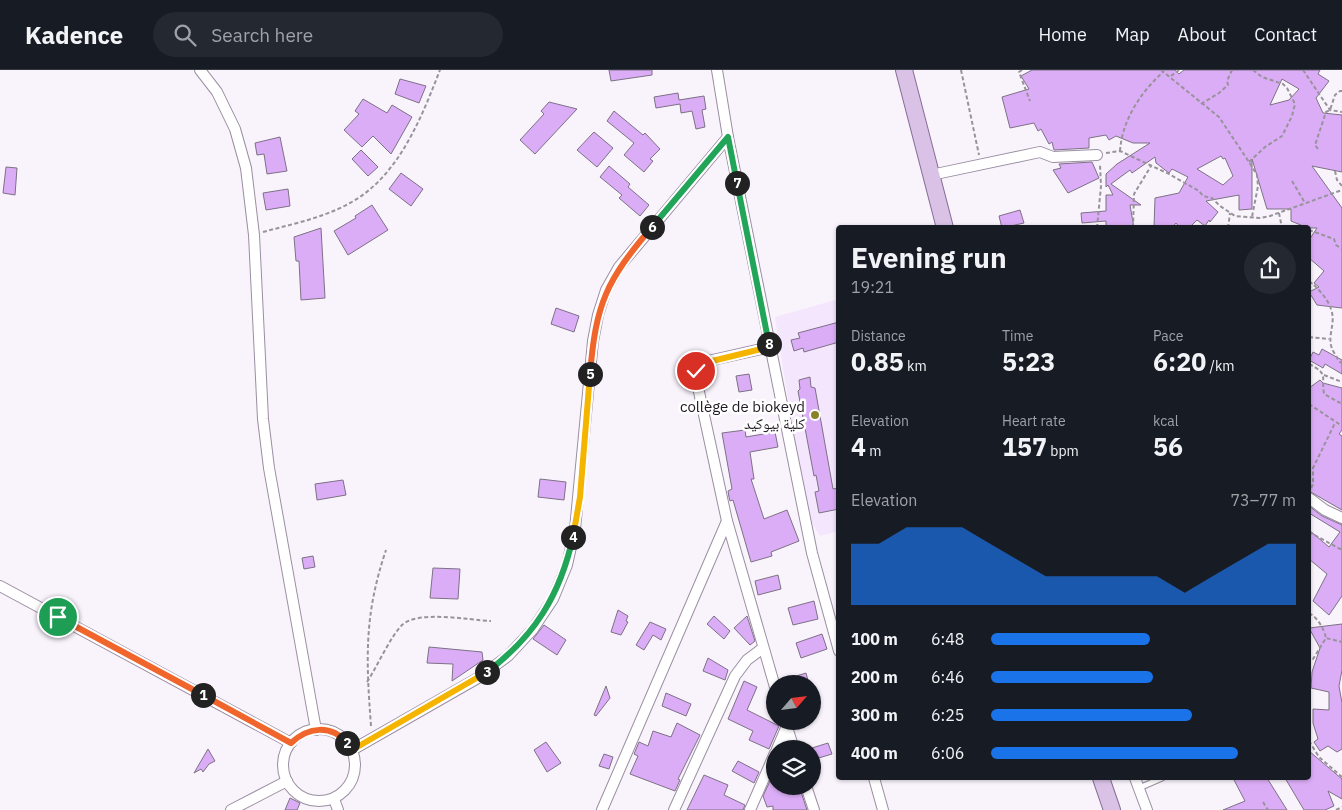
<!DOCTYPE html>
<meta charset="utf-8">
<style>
:root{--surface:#171b24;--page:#242831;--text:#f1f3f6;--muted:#9ea1a6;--line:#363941;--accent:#1a73e8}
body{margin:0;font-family:"IBM Plex Sans","Noto Naskh Arabic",sans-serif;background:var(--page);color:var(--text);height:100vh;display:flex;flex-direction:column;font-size:19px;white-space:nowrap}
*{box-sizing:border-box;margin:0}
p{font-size:16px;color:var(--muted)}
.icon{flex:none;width:28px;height:28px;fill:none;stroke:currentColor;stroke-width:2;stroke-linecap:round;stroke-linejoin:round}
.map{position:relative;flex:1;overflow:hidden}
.panel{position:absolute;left:836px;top:155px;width:475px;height:555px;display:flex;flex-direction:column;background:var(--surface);border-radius:5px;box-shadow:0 1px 4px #0004}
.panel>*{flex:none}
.needle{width:32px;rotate:62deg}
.buttons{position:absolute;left:766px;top:605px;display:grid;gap:10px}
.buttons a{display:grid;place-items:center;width:55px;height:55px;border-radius:50%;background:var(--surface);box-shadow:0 1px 4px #0004;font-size:25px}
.pin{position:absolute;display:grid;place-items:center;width:42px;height:42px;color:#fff;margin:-21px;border:2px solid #fff;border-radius:50%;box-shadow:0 1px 5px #0007}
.km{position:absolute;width:25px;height:25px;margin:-12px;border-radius:50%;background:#222;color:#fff;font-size:14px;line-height:25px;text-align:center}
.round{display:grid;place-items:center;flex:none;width:52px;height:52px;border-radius:26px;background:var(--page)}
.overview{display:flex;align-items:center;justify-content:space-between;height:85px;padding:0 15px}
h1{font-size:28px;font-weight:700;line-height:38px}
.stats{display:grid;grid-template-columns:repeat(3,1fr);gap:8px;height:85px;padding:5px 15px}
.stats div{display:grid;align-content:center}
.stats b{font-size:25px;font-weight:700}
.stats small{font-size:14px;font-weight:400}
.stats p{font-size:14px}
.chart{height:140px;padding:10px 15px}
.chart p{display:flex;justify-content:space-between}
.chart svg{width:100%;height:90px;margin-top:5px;fill:var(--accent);opacity:.7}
ul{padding:0 15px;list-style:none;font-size:16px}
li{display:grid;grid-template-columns:80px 60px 1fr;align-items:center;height:38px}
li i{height:12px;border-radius:6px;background:var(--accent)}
header{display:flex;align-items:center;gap:30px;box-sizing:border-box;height:70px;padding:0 25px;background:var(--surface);border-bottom:1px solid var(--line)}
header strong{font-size:24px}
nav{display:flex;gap:28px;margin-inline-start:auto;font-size:18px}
.search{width:350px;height:45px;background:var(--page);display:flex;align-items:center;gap:12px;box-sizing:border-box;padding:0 18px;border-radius:28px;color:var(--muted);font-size:19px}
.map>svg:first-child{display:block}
.built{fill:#f4e6fd}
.building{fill:#dcadf7;stroke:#7d7185;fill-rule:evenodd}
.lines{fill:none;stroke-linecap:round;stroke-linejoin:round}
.service-casing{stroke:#9b8ea2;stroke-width:7}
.minor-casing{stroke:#9b8ea2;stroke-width:12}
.primary-casing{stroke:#876d97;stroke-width:18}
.path{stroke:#98939b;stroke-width:2;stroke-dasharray:4 2.5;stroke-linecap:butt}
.service{stroke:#fff;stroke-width:5}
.minor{stroke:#fff;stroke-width:10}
.primary{stroke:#d9c2e6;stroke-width:16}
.split-1-casing{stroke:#fff;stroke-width:10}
.split-2-casing{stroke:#fff;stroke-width:10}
.split-3-casing{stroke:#fff;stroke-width:10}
.split-4-casing{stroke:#fff;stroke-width:10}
.split-5-casing{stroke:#fff;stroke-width:10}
.split-6-casing{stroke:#fff;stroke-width:10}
.split-7-casing{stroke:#fff;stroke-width:10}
.split-8-casing{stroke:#fff;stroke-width:10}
.split-9-casing{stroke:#fff;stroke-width:10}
.split-1{stroke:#f0652b;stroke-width:6}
.split-2{stroke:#f0652b;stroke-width:6}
.split-3{stroke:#f5b400;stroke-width:6}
.split-4{stroke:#22a559;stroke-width:6}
.split-5{stroke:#f5b400;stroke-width:6}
.split-6{stroke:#f0652b;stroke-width:6}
.split-7{stroke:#22a559;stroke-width:6}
.split-8{stroke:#22a559;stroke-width:6}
.split-9{stroke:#f5b400;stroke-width:6}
.poi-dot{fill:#8b8128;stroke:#fff;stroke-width:2}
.labels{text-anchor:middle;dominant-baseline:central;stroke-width:5;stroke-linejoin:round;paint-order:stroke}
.poi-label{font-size:15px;fill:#201b23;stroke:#fff;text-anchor:end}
</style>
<header>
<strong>Kadence</strong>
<div class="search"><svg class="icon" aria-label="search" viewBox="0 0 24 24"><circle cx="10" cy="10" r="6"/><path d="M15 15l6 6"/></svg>Search here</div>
<nav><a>Home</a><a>Map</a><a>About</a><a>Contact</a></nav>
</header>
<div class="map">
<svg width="1342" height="740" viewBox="0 0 1342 740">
<rect width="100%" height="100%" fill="#f9f3fc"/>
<path class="built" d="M839 229V461L820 466 806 443 775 247Z"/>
<g class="building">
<path d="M609 0H652V5L611 11Z"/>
<path d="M1032 0H1175L1179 4 1184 0H1320L1318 4 1329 11 1316 28 1323 43 1342 45V102L1312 96 1342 138V238L1317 235 1309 222 1319 217 1314 213 1324 201 1309 188V170L1317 158H1308L1291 151V139H1267L1252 89V139L1239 140V125L1206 131 1218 142 1210 152 1209 150 1205 156 1197 150 1189 158H1180L1176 153 1172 158H1154L1155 128 1179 123 1188 107 1172 99 1169 103 1156 93 1155 87 1132 103 1130 100 1111 114 1141 135H1130L1134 158H1106V151L1082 153 1081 143 1106 141V125H1113L1108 115 1106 117V104L1117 94 1150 73H1133L1116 66 1109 70 1106 65 1089 68V78L1054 80 1052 72 1049 74 1041 59 1038 61 1034 53 1010 58 1002 27 1029 19 1021 6ZM1282 9 1299 19 1289 30 1270 35ZM1221 86 1223 89 1225 88 1233 106 1223 115 1197 99Z"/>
<path d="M400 9 426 16 419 33 395 24Z"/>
<path d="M678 23 679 30 704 26 706 39 702 40 705 57 696 59 692 41 681 43 680 34 656 38 654 27Z"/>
<path d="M363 29 387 43 392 35 412 47 391 84 373 66 362 77 344 60 359 44 355 41Z"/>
<path d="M549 32 577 39 535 84 520 70 544 44 541 41Z"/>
<path d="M614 41 643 65 645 63 660 79 650 89 653 91 644 102 624 85 634 73 607 51Z"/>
<path d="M594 62 613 78 597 97 577 80Z"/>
<path d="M280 67 287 101 267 104 264 84 257 85 255 73Z"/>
<path d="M361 80 378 97 368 106 352 89Z"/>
<path d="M1092 92 1099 108 1068 123 1053 100 1061 98 1059 94Z"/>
<path d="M609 96 630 114 628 117 649 135 640 146 619 128 622 125 600 107Z"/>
<path d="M6 97 17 98 15 125 3 123Z"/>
<path d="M401 103 423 119 411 136 389 119Z"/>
<path d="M288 119 290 136 266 140 263 123Z"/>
<path d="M372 135 388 160 348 185 334 161 356 148 355 146Z"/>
<path d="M1020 140 1024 153 1002 158 999 146Z"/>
<path d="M321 158 325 228 301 230 299 191H296L294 167Z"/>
<path d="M556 238 579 246 574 262 551 254Z"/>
<path d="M839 252V272L804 282 803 278 794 281 791 270 800 268 798 263Z"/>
<path d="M1322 279 1342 290V304L1325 294 1323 298 1309 290 1313 282 1319 285Z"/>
<path d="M749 304 752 320 739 322 736 306Z"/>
<path d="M810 307 811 317 815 318 833 419 839 418V439L819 443 815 422 819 421 816 405 814 406 798 321 800 319 799 310Z"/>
<path d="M1320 310 1323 313 1342 318V360L1339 364 1342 366V440L1309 421V318Z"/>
<path d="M745 360 746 367 775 362 778 377 750 382 754 409H751L764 449 787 440 799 471 771 482 772 486 751 492 733 430 730 431 729 427 728 421 732 419 722 363Z"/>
<path d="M540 409 566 412 564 430 538 427Z"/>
<path d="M343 410 346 425 317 430 315 414Z"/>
<path d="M1309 436 1322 446 1342 455V526L1329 545 1313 531 1327 504 1309 489V460L1329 477 1340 462 1309 443Z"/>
<path d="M313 486 315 497 304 499 302 488Z"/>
<path d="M433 498 460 499 458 529 430 528Z"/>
<path d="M778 505 781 519 758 525 755 511Z"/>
<path d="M814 531 818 549 793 555 788 538Z"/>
<path d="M618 540 628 546 626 551 628 552 621 565 611 562Z"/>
<path d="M714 546 730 561 724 569 707 554Z"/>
<path d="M747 546 755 571 750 575 734 558Z"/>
<path d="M650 552 666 559 661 570 653 565 644 580 636 575Z"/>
<path d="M1342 554V600L1339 616 1342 633V679L1337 682 1328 676 1320 681 1314 672 1318 669 1313 653V639L1329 640V622L1311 618 1312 602 1320 578 1309 558Z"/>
<path d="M544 555 566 570 557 585 533 569Z"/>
<path d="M822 564 827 579 801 588 796 573Z"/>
<path d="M429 577 482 582 483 590 452 611 453 594 427 593Z"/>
<path d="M708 588 728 600 725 610 703 601Z"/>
<path d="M806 603 809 614H781L780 611Z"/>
<path d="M744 611 757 617 747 640 779 656 769 679 749 670 753 661 728 649Z"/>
<path d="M606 616 610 628 596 646 594 645Z"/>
<path d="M666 623 691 634 686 646 662 636Z"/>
<path d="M677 653 700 665 678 709 680 710 675 721 630 704 638 686 634 684 639 672 648 676 653 661 671 667Z"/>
<path d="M546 672 561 693 547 702 534 680Z"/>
<path d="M828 673 832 684 812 690V678Z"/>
<path d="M208 679 215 691 209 694 203 702 201 699 194 703Z"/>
<path d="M1309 681 1342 709V729L1328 721 1334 736 1325 740H1304L1285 708H1309Z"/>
<path d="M604 684 613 687 609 699 599 696Z"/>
<path d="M738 691 759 702 754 713 732 701Z"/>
<path d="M704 705 728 715 724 725 745 735 743 740H687Z"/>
<path d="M1233 708H1267L1287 740H1223L1245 731Z"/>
<path d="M775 710V716H799L807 740H773V736L767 737 763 726 770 711Z"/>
<path d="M290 728 300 733 297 740H285Z"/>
</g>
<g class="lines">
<defs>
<path id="service" d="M1139 718 1162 708"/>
<g id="minor">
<path d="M200 0 217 22 235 59 246 98 254 165 263 349 269 398 316 660"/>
<path d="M717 0 728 67 812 483 839 581"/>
<path d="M931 105 1040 82 1053 87 1097 85"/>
<path d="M770 277 708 291C699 295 697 299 696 308L727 451 775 617"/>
<path d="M1309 428 1325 440 1342 448"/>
<path d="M0 516 291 673"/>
<path d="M785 651 794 679"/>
<circle cx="319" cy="695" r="36"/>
<path d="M777 679 787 656"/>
<path d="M352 680 478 608 508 586 533 559 553 529 567 495 575 459 593 271 598 245 606 220 619 197 728 67"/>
<path d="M874 708 883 740"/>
<path d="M1135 708 1147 740"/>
<path d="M806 716 814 740"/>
<path d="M334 729 338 740"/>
<path d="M231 740 287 711"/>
<path d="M602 740 727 451"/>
<path d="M674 740 735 606 747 590 763 578"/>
<path d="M750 740 775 683"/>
</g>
<g id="primary">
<path d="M904 0 945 158"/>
<path d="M1101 708 1112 740"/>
</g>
</defs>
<use href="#service" class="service-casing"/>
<use href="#minor" class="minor-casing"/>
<use href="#primary" class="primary-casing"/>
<g class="path">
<path d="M961 0 979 85"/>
<path d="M1022 0 1019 2 1030 31"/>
<path d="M1161 0 1219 47 1249 92 1257 105 1258 116 1252 147"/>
<path d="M1303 0 1330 40 1342 42"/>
<path d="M1171 6 1179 0"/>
<path d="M1201 34 1219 23 1228 15 1227 11 1232 0"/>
<path d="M1318 79 1315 75 1326 42 1330 40 1335 25 1340 21H1342"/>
<path d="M1120 81C1122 50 1141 22 1163 2"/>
<path d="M1106 83 1120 81 1167 103 1199 121 1203 126 1212 128 1220 136 1235 146 1260 148 1270 146 1342 120"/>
<path d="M1249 92 1265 77 1282 66 1292 46 1295 34 1287 18 1283 14 1262 7 1253 0"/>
<path d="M1335 101 1337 110 1342 116"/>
<path d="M1292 111 1305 133"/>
<path d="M1279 143 1282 158"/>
<path d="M1097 158 1101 116 1100 95"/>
<path d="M1133 158 1134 124 1151 96"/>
<path d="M1228 158 1230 143"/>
<path d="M1309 160 1334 169 1336 175 1342 179"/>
<path d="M263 162C292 154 323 148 350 133 398 107 421 49 440 0"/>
<path d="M1309 211C1317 217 1328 229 1331 239 1337 255 1324 269 1335 284 1338 288 1337 291 1342 293"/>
<path d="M1309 220 1312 213"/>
<path d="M1309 267 1329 269"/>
<path d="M1309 294C1329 304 1321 306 1324 324L1342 334"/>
<path d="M1324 305 1342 312"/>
<path d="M1309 334 1342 356"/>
<path d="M1311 418 1313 414V398L1335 353"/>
<path d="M1309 462 1342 480"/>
<path d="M1309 543C1318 548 1324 559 1326 568"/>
<path d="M1309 601 1310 591 1313 589 1326 568 1342 572"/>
<path d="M367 612C377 597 390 567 402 555 418 540 469 550 491 551"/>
<path d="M1309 629V641"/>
<path d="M371 656C366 589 364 545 386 480"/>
<path d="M1309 671 1319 687 1342 707"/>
<path d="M1263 732 1268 740"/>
<path d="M1336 740 1342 737"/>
</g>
<use href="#service" class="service"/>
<use href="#minor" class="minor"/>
<use href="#primary" class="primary"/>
</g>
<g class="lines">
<defs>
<path id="split-1" d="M58 547 203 625"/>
<path id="split-2" d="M203 625 291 673C308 657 331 654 347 673"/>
<path id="split-3" d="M347 673 352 680 487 602"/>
<path id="split-4" d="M487 602C535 566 560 525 573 467"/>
<path id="split-5" d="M573 467 580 427 590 304"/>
<path id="split-6" d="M590 304C596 233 606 211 652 157"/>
<path id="split-7" d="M652 157 728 67 737 113"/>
<path id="split-8" d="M737 113 769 274"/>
<path id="split-9" d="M696 301 701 295 708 292 770 277 769 274"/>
</defs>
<use href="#split-1" class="split-1-casing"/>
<use href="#split-2" class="split-2-casing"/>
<use href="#split-3" class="split-3-casing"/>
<use href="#split-4" class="split-4-casing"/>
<use href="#split-5" class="split-5-casing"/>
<use href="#split-6" class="split-6-casing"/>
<use href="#split-7" class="split-7-casing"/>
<use href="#split-8" class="split-8-casing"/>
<use href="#split-9" class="split-9-casing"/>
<use href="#split-1" class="split-1"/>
<use href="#split-2" class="split-2"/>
<use href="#split-3" class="split-3"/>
<use href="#split-4" class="split-4"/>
<use href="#split-5" class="split-5"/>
<use href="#split-6" class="split-6"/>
<use href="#split-7" class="split-7"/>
<use href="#split-8" class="split-8"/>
<use href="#split-9" class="split-9"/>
</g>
<circle class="poi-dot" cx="815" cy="345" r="5"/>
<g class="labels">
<g class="poi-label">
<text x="805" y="336">collège de biokeyd<tspan x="805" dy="17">كلية بيوكيد</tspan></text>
</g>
</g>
</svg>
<div class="buttons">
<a><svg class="needle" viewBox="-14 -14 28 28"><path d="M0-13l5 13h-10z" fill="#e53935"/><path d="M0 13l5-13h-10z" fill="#9ea1a6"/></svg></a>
<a><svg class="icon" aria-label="layers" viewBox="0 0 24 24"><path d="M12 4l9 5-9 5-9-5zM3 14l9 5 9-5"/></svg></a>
</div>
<div class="pin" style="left:58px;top:547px;background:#1e9e55"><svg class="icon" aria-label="arrive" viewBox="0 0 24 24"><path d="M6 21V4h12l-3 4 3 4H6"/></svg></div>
<div class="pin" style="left:696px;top:301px;background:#d93025"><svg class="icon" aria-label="check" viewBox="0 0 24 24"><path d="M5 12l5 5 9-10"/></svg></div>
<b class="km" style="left:203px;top:625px">1</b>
<b class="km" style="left:347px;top:673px">2</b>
<b class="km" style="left:487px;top:602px">3</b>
<b class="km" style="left:573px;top:467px">4</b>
<b class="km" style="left:590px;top:304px">5</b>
<b class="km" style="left:652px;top:157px">6</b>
<b class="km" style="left:737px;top:113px">7</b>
<b class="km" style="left:769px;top:274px">8</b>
<section class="panel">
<div class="overview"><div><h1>Evening run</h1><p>19:21</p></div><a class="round"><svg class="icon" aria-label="share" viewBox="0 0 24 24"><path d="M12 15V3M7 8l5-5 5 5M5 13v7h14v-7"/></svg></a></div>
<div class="stats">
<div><p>Distance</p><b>0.85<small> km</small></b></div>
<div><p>Time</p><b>5:23</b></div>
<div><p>Pace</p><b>6:20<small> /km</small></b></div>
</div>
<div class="stats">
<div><p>Elevation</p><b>4<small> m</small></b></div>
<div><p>Heart rate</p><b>157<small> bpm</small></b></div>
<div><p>kcal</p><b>56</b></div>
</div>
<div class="chart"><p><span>Elevation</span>73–77 m</p>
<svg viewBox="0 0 160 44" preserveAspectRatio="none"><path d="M0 44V14L10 14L20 6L30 6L40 6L50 14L60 22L70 30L80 30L90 30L100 30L110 30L120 38L130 30L140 22L150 14L160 14V44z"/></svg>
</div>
<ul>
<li><b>100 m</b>6:48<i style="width:52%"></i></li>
<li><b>200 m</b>6:46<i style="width:53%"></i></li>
<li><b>300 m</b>6:25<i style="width:66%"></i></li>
<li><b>400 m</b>6:06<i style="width:81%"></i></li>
</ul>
</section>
</div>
